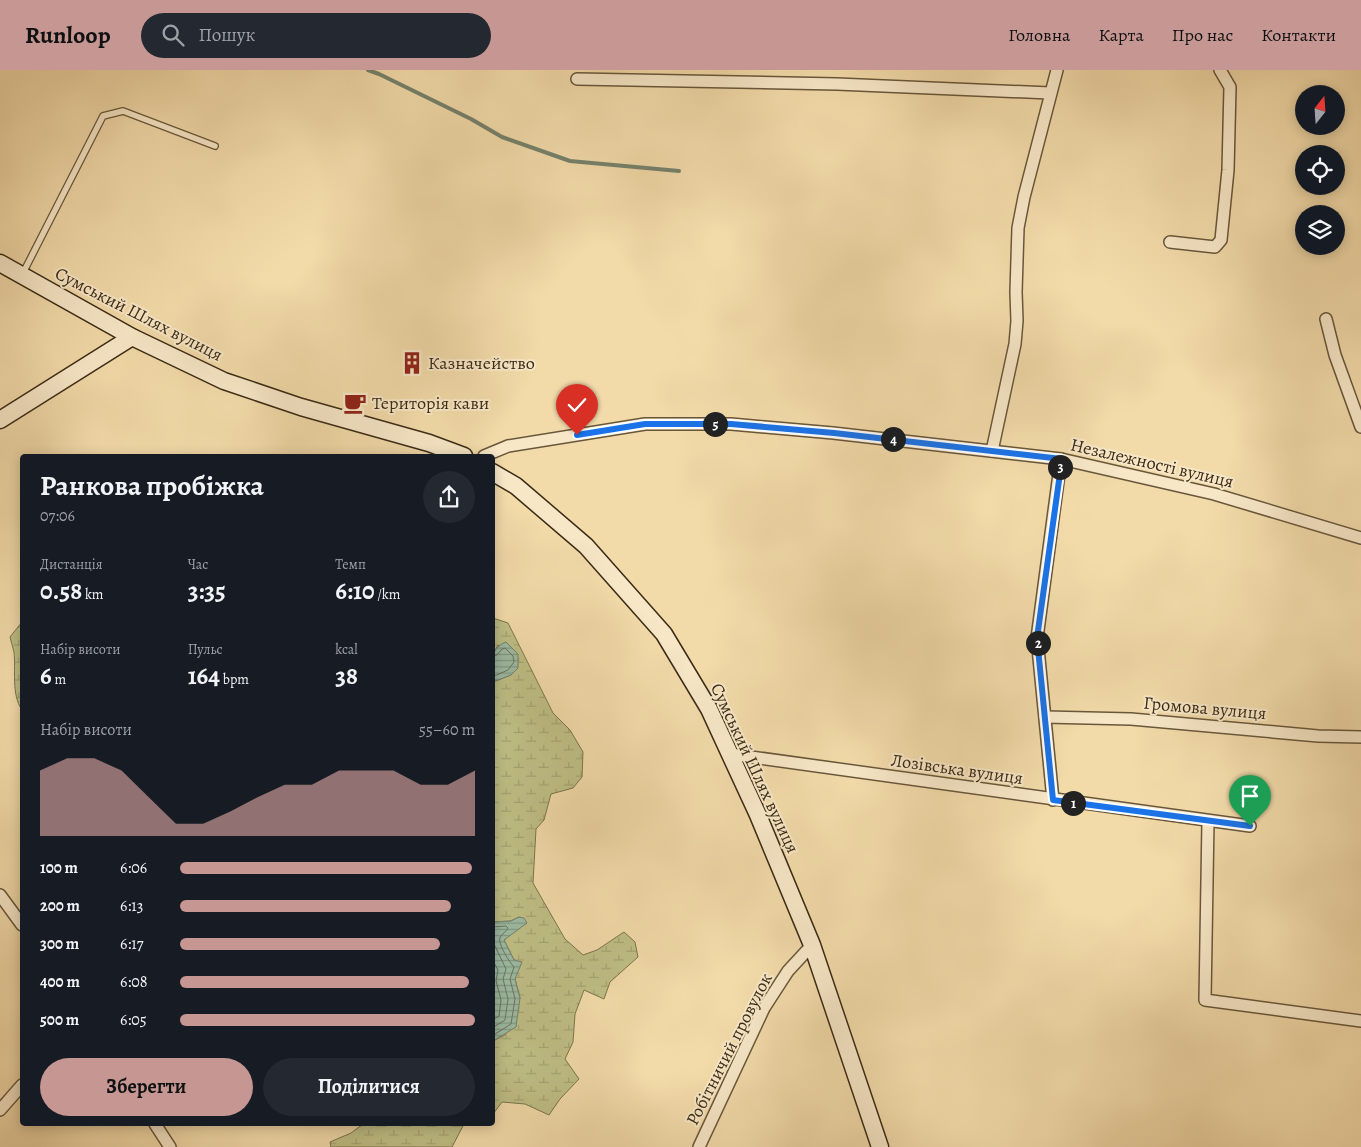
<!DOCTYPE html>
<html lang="uk">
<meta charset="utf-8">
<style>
:root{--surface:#171b24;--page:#242831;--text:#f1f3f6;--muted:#9ea1a6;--accent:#c59692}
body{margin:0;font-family:Alegreya,serif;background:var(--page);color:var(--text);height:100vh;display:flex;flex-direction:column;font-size:19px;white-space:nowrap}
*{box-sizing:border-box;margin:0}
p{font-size:16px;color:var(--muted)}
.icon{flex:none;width:28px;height:28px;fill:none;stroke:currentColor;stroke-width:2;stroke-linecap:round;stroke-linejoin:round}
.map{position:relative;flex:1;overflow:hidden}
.side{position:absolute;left:20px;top:384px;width:475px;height:672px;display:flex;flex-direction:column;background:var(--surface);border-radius:5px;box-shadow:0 2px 12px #0003}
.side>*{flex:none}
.needle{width:32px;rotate:17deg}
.controls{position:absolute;left:1295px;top:15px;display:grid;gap:10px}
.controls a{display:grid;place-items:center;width:50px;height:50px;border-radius:50%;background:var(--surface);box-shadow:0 2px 12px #0003;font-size:25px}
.pin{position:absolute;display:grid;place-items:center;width:42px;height:42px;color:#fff;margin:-51px -21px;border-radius:50% 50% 50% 0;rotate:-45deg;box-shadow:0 0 5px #0007}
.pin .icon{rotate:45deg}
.km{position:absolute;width:25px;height:25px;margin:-12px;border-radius:50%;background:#222;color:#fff;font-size:14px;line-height:25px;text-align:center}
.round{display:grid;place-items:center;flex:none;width:52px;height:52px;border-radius:26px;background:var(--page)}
.summary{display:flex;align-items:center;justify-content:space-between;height:85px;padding:0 20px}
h1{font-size:28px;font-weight:700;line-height:38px}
.figures{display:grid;grid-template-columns:repeat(3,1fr);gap:8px;height:85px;padding:5px 20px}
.figures div{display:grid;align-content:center}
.figures b{font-size:25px;font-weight:700}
.figures small{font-size:14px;font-weight:400}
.figures p{font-size:14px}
.chart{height:140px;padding:10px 20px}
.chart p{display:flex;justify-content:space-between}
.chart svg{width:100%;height:90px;margin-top:5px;fill:var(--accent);opacity:.7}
.cta{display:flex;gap:10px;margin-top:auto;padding:10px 20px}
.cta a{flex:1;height:58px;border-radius:30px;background:var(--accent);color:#111;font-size:20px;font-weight:700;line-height:58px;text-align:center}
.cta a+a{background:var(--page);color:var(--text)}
ul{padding:0 20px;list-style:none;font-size:16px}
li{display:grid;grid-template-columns:80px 60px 1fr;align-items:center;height:38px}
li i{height:12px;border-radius:6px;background:var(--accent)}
header{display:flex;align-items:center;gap:30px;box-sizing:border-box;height:70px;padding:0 25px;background:var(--accent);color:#111}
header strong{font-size:24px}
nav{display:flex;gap:28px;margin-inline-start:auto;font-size:18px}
.search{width:350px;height:45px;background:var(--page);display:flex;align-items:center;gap:12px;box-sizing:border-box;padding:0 18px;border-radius:28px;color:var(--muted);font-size:19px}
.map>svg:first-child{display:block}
.wetland{fill:url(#wetland-marsh);stroke:#7c744e}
.water{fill:url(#water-rules);stroke:#75816b}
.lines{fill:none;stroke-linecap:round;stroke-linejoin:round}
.shore{stroke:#6c735d;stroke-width:1}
.stream{stroke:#75816b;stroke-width:4}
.lane-casing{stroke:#69573b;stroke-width:8}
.street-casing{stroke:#69573b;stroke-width:14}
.secondary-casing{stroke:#3b2b16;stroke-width:19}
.lane{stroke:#f7e7c7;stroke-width:5.5}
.street{stroke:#f7e7c7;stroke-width:11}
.secondary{stroke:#f7e7c7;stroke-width:16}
.route-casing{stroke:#fff;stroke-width:10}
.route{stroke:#1a73e8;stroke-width:6}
.labels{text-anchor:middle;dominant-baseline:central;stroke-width:4;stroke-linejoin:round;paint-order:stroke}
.street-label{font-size:18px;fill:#3b2b16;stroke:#f7e7c7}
.poi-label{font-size:18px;fill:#3b2b16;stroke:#f7e7c7;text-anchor:start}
</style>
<header>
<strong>Runloop</strong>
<div class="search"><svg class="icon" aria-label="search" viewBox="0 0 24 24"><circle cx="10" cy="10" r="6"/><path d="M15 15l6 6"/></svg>Пошук</div>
<nav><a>Головна</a><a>Карта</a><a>Про нас</a><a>Контакти</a></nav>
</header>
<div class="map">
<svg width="1361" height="1077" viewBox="0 0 1361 1077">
<defs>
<pattern id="wetland-marsh" width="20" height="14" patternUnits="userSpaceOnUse" patternTransform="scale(1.25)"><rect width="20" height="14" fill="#bebe85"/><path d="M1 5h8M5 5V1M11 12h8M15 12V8" fill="none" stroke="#a4a372"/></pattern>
<pattern id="water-rules" width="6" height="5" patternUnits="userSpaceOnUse" patternTransform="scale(1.25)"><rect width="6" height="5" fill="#9cbba4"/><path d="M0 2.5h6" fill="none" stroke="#809885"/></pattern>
</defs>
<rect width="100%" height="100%" fill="#f2daa9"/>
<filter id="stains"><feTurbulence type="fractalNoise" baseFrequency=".004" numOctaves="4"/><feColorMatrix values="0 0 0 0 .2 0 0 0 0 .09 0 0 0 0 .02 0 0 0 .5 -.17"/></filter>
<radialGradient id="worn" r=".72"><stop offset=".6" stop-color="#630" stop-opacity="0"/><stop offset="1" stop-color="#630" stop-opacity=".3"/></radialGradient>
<g class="wetland">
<path d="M493 548 508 553 553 643 570 660 583 682 582 707 573 718 551 724 544 750 536 759 533 813 565 869 583 885 597 880 624 862 635 872 638 887 610 912 604 929 584 920 575 944 573 972 565 989 579 1009 560 1029 549 1045 525 1034 502 1032 493 1044V971L505 965 520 928 515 909 514 890 504 870 517 859 519 847 511 851 493 852V612L511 605 498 575 493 584Z"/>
<path d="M22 552V640C11 624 16 600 14 582 13 577 11 572 10 567Z"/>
<path d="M363 1054H464L452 1077H331L330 1072 351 1063Z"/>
</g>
<g class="water">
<path d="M506 572 518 584V598L511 605 493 612C492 595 488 579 506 572Z"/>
<path d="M519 847 524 848 527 853 504 870 514 890 522 892 515 909 520 928 516 957 493 971V852L511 851Z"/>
</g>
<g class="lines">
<g class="shore">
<path d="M492 586 497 585 502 579 505 578 513 586 514 592 508 600 492 607"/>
<path d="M492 857 506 856 508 858C506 862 502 864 500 867 497 873 510 893 514 897L510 909 515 929 511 954 492 966"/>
<path d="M492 863 494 874 506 899 503 909 508 929 505 950 492 958"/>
<path d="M492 889 498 900 496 911 501 930 499 946 492 950"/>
</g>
<path class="stream" d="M368 0 379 4 471 49 502 67 570 91 679 101"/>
<defs>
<path id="lane" d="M23 203 103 46 123 41 215 76"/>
<g id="street">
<path d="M577 9 837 14 1050 23"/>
<path d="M1170 172 1215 177 1221 170 1228 100 1230 17 1220 0"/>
<path d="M1326 249 1335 285 1361 357"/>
<path d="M992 381 1015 274 1017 251 1016 222 1018 158 1024 127 1057 0"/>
<path d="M484 386 508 376 645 354H731L833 363 1061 389 1214 424 1361 468"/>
<path d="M1045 647 1131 649 1318 666 1361 667"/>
<path d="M730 684 1250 756"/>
<path d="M1053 730 1037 568 1061 389"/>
<path d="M1208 751 1205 930 1361 951"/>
<path d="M0 825 22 855"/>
<path d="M0 1040 22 1015"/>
<path d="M155 1054 170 1077"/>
<path d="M699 1077 764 938 788 901 812 875"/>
</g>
<g id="secondary">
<path d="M0 193 132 267 224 311 301 337 429 373 464 386"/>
<path d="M0 350 132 267"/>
<path d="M492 402 516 416 586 476 664 564 709 639 758 745 812 875 880 1077"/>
</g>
</defs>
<use href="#lane" class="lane-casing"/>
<use href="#street" class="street-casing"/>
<use href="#secondary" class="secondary-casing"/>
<use href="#lane" class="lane"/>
<use href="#street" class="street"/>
<use href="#secondary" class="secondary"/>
</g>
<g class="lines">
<defs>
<path id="route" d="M577 365 645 354H731L834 363 1062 389 1037 568 1053 730 1250 756"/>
</defs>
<use href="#route" class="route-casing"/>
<use href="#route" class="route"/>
</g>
<defs>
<symbol id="building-bare" viewBox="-9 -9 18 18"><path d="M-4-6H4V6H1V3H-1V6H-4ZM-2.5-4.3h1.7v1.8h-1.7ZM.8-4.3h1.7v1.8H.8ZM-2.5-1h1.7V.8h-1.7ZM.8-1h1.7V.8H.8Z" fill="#8f2418" stroke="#f7e7c7" stroke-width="2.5" paint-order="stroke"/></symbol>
<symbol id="cafe-bare" viewBox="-9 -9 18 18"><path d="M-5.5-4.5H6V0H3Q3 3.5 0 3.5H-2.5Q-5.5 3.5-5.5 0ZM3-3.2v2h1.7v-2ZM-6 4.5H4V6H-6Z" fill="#8f2418" stroke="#f7e7c7" stroke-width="2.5" paint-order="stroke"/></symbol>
</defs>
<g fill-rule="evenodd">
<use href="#building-bare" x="396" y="277" width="32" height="32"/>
<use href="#cafe-bare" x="339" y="317" width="32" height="32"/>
</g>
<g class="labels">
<g class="street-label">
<text transform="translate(139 244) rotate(27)">Сумський Шлях вулиця</text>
<text transform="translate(1152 393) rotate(13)">Незалежності вулиця</text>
<text transform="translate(1205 638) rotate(5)">Громова вулиця</text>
<text transform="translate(755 698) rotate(65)">Сумський Шлях вулиця</text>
<text transform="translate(957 699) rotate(8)">Лозівська вулиця</text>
<text transform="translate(729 979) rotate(-63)">Робітничий провулок</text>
</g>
<g class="poi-label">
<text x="428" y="293">Казначейство</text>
<text x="372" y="333">Територія кави</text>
</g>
</g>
<rect width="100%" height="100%" filter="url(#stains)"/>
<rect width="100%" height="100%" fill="url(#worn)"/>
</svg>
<div class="controls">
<a><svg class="needle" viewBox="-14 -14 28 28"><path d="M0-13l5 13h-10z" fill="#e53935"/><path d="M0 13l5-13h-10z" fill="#9ea1a6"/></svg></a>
<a><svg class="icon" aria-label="locate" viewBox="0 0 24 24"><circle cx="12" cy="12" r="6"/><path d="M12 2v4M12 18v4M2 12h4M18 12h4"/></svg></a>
<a><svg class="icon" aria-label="layers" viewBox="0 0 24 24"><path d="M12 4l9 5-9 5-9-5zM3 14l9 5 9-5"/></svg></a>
</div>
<div class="pin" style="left:1250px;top:756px;background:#1e9e55"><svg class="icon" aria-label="arrive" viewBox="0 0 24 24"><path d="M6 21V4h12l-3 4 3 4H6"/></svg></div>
<div class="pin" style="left:577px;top:365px;background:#d93025"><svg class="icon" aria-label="check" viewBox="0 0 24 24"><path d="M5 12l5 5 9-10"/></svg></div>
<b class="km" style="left:1073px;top:733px">1</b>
<b class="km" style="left:1038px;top:573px">2</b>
<b class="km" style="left:1060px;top:397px">3</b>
<b class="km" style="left:893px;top:369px">4</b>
<b class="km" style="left:715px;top:354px">5</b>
<section class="side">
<div class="summary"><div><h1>Ранкова пробіжка</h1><p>07:06</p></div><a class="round"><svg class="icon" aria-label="share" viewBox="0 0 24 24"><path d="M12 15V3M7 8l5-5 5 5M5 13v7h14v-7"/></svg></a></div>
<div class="figures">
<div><p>Дистанція</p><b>0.58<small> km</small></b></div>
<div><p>Час</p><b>3:35</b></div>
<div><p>Темп</p><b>6:10<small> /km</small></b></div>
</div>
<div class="figures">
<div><p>Набір висоти</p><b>6<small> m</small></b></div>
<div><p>Пульс</p><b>164<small> bpm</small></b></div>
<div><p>kcal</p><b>38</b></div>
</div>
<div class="chart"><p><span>Набір висоти</span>55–60 m</p>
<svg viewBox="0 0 160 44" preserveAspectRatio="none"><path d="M0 44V12L10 6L20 6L30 12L40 25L50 38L60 38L70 32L80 25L90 19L100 19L110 12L120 12L130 12L140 19L150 19L160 12V44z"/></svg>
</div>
<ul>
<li><b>100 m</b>6:06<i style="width:99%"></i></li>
<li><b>200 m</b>6:13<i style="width:92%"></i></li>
<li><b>300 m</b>6:17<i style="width:88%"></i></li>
<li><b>400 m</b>6:08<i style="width:98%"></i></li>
<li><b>500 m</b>6:05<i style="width:100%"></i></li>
</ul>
<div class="cta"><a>Зберегти</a><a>Поділитися</a></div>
</section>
</div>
